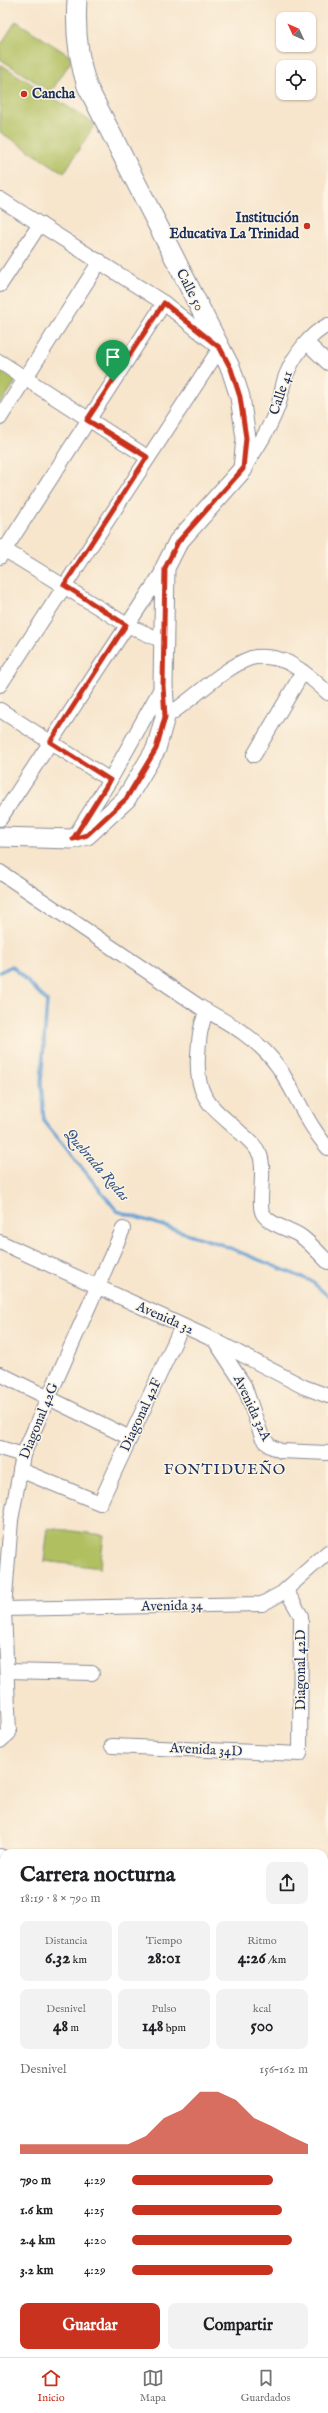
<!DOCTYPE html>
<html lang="es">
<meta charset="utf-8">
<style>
:root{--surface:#fff;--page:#f2f2f2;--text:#202124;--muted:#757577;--line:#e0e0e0;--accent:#c8321e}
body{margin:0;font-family:"IM FELL English",serif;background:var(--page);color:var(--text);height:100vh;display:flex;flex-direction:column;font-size:15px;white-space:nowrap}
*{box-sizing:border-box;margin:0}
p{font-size:13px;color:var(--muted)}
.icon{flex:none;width:22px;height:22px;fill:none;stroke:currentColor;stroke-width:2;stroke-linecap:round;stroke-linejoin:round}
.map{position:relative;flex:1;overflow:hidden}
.sheet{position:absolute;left:0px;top:1849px;width:328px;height:508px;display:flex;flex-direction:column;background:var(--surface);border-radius:12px 12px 0 0;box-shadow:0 1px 3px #0004}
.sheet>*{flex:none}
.needle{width:26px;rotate:314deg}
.buttons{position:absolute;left:276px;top:12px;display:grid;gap:8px}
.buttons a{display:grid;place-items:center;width:40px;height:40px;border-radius:8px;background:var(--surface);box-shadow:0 1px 3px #0004;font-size:20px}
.pin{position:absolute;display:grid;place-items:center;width:34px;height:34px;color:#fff;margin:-41px -17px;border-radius:50% 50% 50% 0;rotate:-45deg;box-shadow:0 0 4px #0007}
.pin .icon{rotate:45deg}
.round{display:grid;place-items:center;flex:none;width:42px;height:42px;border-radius:8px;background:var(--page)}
.summary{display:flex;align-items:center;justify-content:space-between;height:68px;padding:0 20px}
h1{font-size:22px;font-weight:700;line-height:30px}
.stats{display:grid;grid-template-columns:repeat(3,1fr);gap:6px;height:68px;padding:4px 20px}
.stats div{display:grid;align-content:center;border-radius:8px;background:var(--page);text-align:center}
.stats b{font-size:17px;font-weight:700}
.stats small{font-size:11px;font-weight:400}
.stats p{font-size:11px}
.chart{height:112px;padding:8px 20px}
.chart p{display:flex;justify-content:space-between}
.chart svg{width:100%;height:72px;margin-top:4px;fill:var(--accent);opacity:.7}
.action{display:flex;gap:8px;margin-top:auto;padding:8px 20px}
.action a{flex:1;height:46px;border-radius:8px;background:var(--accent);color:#fff;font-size:16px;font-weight:700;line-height:46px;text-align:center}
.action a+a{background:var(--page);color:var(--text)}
ul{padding:0 20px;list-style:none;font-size:13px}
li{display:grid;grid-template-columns:64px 48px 1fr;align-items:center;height:30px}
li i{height:10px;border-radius:5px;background:var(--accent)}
.tab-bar{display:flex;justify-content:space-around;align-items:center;height:56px;border-top:1px solid var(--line);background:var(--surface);font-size:11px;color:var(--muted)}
.tab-bar a{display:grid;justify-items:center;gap:2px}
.tab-bar .active{color:var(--accent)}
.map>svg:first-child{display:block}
.green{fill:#b0bf61;stroke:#667760}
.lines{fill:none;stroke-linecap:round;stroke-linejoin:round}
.stream{stroke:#649ed3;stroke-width:3.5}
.street-casing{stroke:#898a95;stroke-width:16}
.secondary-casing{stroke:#898a95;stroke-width:21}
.street{stroke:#fff;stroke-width:14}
.secondary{stroke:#fff;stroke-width:19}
.route-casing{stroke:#fff;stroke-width:8}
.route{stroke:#c8321e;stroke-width:5}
.poi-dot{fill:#c8321e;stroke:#fcf5e5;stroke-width:1.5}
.labels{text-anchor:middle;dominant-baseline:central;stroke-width:3;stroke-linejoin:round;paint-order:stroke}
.poi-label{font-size:14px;font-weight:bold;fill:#1b2f5e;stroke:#fcf5e5;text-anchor:start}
.street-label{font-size:14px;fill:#1b2f5e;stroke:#fcf5e5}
.water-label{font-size:15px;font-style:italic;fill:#355687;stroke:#fcf5e5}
.neighbourhood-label{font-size:15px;letter-spacing:1px;fill:#1b2f5e;stroke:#fcf5e5}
</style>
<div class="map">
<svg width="328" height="2357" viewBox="0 0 328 2357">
<rect width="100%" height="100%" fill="#fcf5e5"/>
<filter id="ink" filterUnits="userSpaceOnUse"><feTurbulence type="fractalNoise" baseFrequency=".025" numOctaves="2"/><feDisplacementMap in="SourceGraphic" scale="8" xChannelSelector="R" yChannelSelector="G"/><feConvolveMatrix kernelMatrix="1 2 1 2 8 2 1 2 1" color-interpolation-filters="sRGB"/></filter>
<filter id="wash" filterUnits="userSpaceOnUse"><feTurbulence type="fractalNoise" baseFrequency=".012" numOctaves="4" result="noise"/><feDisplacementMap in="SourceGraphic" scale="16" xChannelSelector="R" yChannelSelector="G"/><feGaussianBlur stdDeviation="0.9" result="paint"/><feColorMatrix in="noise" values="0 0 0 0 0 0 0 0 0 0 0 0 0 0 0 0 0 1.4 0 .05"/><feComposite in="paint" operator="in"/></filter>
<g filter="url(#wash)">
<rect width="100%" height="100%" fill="#f7e5cc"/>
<g class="green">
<path d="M16 21 73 58 51 92 0 59V46Z"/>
<path d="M0 64 95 124 64 173 0 132Z"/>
<path d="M0 370 16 381 0 405Z"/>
<path d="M48 1528 104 1535 100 1568 44 1561Z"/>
</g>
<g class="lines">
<path class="stream" d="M0 972 12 966 47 1001 41 1082 44 1121 117 1211 220 1244 311 1281 328 1296"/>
</g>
</g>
<g filter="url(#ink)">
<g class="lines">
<defs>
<g id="street">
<path d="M0 199 164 303 220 348 0 685"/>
<path d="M0 285 40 224"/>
<path d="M307 343 328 363"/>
<path d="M0 362 147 457"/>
<path d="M0 418 100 261"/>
<path d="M244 468C257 448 270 428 278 406 282 395 282 383 287 373 295 354 310 334 328 325"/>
<path d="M0 547 127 625 165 642"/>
<path d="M0 557 164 303"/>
<path d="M0 710 110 780"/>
<path d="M165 717C192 701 222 668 251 658 262 655 279 658 289 663 304 671 316 682 328 693"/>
<path d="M254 755 303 672"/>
<path d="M0 819 165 568"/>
<path d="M73 839 110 780 163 685"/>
<path d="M0 872 200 1007C229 1023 259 1039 279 1068 296 1094 307 1124 328 1148"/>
<path d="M207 1011C200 1025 199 1039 198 1055 195 1100 213 1107 242 1134 249 1140 256 1146 260 1155 266 1172 257 1204 263 1214 272 1227 290 1228 302 1237 311 1244 320 1254 328 1262"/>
<path d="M0 1242 214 1340 304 1387 328 1396"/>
<path d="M217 1344 244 1385 262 1437 270 1446 281 1451 328 1453"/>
<path d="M0 1374 130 1438"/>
<path d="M0 1448 23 1455"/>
<path d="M20 1470 100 1503 182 1326"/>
<path d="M0 1602 4 1609 262 1604 282 1593 328 1552"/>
<path d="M7 1671 92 1673"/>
<path d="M0 1741 9 1733 4 1609 11 1520 23 1455 123 1229"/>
<path d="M112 1746 300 1754 301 1616 286 1590"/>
<path d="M0 1856 4 1858"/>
<path d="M0 2009H4"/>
<path d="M0 2205 4 2207"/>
<path d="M324 2281 328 2283"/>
<path d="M0 2292H4"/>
<path d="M69 2353 70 2357"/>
<path d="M132 2353V2357"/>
<path d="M165 2353 167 2357"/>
<path d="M31 2357 47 2353"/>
</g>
<path id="secondary" d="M0 837 73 839 87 835 126 799 156 749 165 717 163 685 165 568 178 542 243 469 246 438 240 397 231 369 87 86C78 58 75 30 77 0"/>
</defs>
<use href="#street" class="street-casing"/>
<use href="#secondary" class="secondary-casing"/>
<use href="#street" class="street"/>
<use href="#secondary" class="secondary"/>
</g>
</g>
<g class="lines" filter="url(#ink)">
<defs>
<path id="route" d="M164 303 220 348 231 369 240 397 246 438 243 469 178 542 165 568 163 686 165 717 156 749 126 799 87 835 73 839 110 780 50 742 126 625 64 585 147 457 87 420Z"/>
</defs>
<use href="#route" class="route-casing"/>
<use href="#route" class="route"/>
</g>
<g class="poi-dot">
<circle cx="24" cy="94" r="4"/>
<circle cx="307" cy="226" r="4"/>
</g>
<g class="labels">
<g class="poi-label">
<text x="32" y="94">Cancha</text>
<text x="299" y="218" text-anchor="end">Institución<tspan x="299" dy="16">Educativa La Trinidad</tspan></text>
</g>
<g class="street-label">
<text transform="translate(190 290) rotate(63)">Calle 50</text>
<text transform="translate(281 393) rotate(-71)">Calle 41</text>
<text transform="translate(165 1318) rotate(24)">Avenida 32</text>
<text transform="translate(252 1408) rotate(65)">Avenida 32A</text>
<text transform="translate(141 1415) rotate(-65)">Diagonal 42F</text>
<text transform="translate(39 1421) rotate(-68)">Diagonal 42G</text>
<text transform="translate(172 1606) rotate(-1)">Avenida 34</text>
<text transform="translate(301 1670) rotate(-90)">Diagonal 42D</text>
<text transform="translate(206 1750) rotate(3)">Avenida 34D</text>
</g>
<g class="water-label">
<text transform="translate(97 1165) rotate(49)">Quebrada Rodas</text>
</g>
<g class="neighbourhood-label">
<text x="225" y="1469">FONTIDUEÑO</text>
</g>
</g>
</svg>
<div class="buttons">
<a><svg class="needle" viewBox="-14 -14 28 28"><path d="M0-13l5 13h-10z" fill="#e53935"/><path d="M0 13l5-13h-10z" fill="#757577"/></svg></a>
<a><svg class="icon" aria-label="locate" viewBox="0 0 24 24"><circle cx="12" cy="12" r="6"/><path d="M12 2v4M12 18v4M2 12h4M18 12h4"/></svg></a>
</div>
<div class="pin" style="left:113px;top:381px;background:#1e9e55"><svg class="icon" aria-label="arrive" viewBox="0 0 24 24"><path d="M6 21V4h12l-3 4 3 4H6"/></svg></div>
<section class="sheet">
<div class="summary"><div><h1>Carrera nocturna</h1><p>18:19 · 8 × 790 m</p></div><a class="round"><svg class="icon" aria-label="share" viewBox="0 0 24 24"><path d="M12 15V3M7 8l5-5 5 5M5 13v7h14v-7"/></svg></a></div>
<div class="stats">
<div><p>Distancia</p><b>6.32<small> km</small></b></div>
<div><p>Tiempo</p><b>28:01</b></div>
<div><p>Ritmo</p><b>4:26<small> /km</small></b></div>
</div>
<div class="stats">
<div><p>Desnivel</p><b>48<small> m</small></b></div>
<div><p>Pulso</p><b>148<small> bpm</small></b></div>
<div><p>kcal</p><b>500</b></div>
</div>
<div class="chart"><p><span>Desnivel</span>156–162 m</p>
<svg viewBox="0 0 160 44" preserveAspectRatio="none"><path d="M0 44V38L10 38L20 38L30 38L40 38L50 38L60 38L70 33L80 22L90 17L100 6L110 6L120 11L130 22L140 27L150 33L160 38V44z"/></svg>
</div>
<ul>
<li><b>790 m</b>4:29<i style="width:80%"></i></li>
<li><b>1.6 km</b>4:25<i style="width:85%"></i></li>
<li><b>2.4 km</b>4:20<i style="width:91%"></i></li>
<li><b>3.2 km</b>4:29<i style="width:80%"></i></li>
</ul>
<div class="action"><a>Guardar</a><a>Compartir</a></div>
</section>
</div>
<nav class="tab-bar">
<a class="active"><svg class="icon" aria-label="home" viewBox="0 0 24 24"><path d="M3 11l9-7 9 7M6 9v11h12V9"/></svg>Inicio</a>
<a><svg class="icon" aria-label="map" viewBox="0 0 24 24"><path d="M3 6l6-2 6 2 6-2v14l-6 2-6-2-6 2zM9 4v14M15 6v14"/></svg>Mapa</a>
<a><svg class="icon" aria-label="saved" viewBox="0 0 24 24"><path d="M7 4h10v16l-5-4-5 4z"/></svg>Guardados</a>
</nav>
